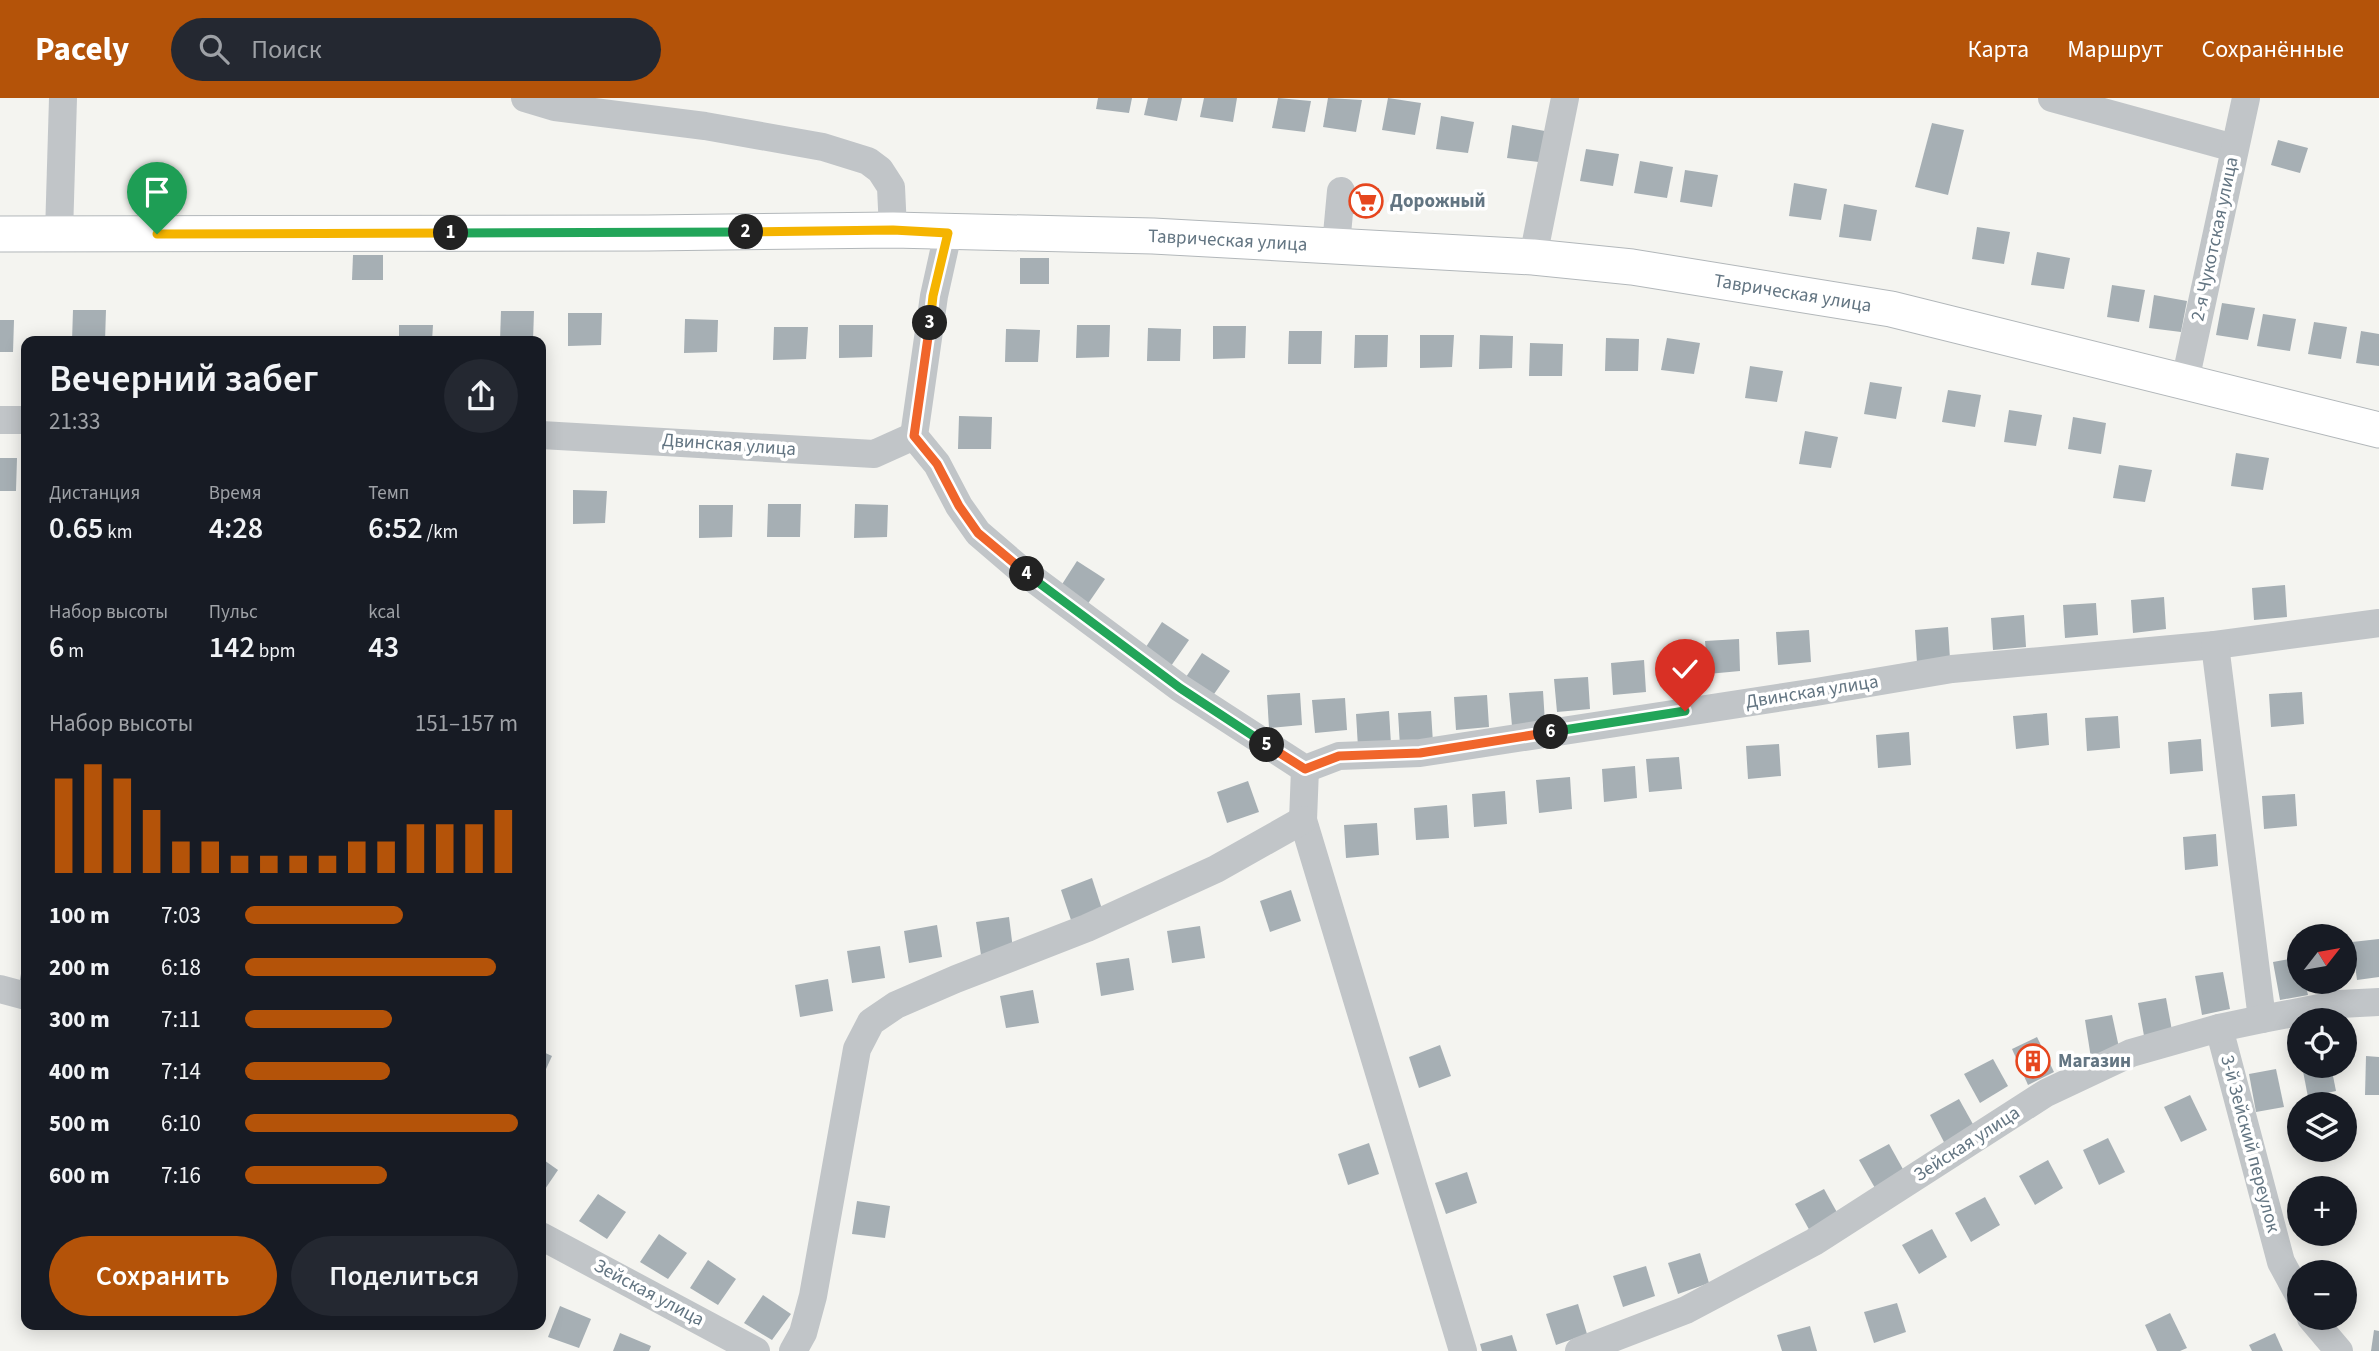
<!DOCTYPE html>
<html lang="ru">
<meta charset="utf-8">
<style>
:root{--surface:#171b24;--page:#242831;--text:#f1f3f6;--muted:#9ea1a6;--accent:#b45309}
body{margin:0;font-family:"Source Sans 3",sans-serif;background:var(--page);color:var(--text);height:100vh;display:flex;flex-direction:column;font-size:26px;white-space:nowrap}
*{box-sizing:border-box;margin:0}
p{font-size:23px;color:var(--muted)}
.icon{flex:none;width:38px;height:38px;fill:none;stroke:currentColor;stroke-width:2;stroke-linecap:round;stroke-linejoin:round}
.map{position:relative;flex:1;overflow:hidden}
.sheet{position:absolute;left:21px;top:238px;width:525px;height:994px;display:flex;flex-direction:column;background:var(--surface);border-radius:14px;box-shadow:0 4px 18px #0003}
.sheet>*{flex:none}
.needle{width:46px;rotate:59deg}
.tools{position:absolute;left:2287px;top:826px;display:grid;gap:14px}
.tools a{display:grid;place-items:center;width:70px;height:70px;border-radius:50%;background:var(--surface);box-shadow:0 4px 18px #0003;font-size:35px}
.pin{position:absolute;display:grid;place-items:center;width:60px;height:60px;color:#fff;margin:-72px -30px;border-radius:50% 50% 50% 0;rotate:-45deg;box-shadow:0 0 7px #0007}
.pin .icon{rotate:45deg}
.km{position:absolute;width:35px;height:35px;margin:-18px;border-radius:50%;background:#222;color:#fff;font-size:19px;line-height:35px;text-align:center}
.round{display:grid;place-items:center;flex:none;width:74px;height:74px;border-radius:37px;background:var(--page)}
.summary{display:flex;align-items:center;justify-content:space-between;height:119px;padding:0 28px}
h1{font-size:38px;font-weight:600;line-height:52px}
.stats{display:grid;grid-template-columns:repeat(3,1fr);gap:10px;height:119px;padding:7px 28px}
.stats div{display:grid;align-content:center}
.stats b{font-size:30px;font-weight:600}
.stats small{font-size:19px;font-weight:400}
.stats p{font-size:19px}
.chart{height:196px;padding:14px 28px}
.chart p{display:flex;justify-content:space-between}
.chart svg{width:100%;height:126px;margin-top:7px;stroke:var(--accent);stroke-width:6}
.primary-button{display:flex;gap:14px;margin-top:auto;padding:14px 28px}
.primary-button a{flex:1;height:80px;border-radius:42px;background:var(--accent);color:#fff;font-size:28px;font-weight:600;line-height:80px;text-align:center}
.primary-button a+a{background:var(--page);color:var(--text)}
ul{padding:0 28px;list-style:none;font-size:23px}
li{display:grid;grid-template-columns:112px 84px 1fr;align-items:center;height:52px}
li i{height:18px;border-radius:9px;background:var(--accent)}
header{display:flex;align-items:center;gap:42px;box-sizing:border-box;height:98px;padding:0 35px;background:var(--accent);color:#fff}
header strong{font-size:33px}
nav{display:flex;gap:38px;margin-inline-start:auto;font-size:24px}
.search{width:490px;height:63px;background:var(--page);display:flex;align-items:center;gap:18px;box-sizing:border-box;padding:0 24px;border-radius:38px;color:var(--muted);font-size:26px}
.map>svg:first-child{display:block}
.building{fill:#a6afb4}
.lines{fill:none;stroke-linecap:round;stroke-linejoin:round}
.major-casing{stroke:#b2b7ba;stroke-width:37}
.minor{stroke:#c1c5c8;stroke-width:28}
.major{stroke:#fff;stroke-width:35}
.split-1-casing{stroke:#fff;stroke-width:14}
.split-2-casing{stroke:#fff;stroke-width:14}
.split-3-casing{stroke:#fff;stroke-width:14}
.split-4-casing{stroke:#fff;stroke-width:14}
.split-5-casing{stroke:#fff;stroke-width:14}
.split-6-casing{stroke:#fff;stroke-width:14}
.split-7-casing{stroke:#fff;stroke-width:14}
.split-1{stroke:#f5b400;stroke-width:9}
.split-2{stroke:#22a559;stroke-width:9}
.split-3{stroke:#f5b400;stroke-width:9}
.split-4{stroke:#f0652b;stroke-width:9}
.split-5{stroke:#22a559;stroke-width:9}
.split-6{stroke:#f0652b;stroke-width:9}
.split-7{stroke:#22a559;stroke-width:9}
.labels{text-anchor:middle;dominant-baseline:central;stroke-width:7;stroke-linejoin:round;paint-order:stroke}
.poi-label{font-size:19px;font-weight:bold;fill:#637582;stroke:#fff;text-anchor:start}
.street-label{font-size:19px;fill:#637582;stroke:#fff}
</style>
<header>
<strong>Pacely</strong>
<div class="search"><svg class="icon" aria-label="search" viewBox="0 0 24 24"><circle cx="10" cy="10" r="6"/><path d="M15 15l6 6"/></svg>Поиск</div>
<nav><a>Карта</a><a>Маршрут</a><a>Сохранённые</a></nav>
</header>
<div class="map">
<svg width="2379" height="1253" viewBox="0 0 2379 1253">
<rect width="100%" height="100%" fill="#f4f4f0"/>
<g class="building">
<path d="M1098 0H1132L1129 15 1096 11Z"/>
<path d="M1148 0H1182L1177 23 1144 17Z"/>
<path d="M1204 0H1237L1233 24 1200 19Z"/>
<path d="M1278 0 1311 3 1305 34 1272 30Z"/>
<path d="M1328 0 1362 2 1356 34 1323 29Z"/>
<path d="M1388 0 1421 5 1415 37 1382 32Z"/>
<path d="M1441 18 1474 24 1468 55 1436 51Z"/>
<path d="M1932 25 1964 32 1948 97 1915 89Z"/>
<path d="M1512 27 1545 33 1539 64 1507 60Z"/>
<path d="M2278 42 2308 50 2300 75 2271 67Z"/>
<path d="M1586 51 1619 56 1613 88 1580 83Z"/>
<path d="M1640 63 1673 69 1667 100 1634 95Z"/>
<path d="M1685 72 1718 77 1712 109 1680 104Z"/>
<path d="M1794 85 1827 91 1821 122 1789 118Z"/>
<path d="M1352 90H1379L1380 115 1353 116Z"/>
<path d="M1844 106 1877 112 1871 143 1839 139Z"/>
<path d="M1977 129 2010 134 2004 166 1972 161Z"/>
<path d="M2037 154 2070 160 2064 191 2031 187Z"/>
<path d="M353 157H383V182H352Z"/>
<rect x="1020" y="160" width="29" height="26"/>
<path d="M2112 187 2145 192 2139 224 2107 219Z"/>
<path d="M2154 197 2187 203 2181 234 2149 230Z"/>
<path d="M2222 205 2255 210 2248 242 2216 237Z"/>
<path d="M73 212H106L105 243H72Z"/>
<path d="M501 213H534L533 243H500Z"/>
<path d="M568 215H602L601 247 568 248Z"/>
<path d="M2263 216 2296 221 2290 253 2257 248Z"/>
<path d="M685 221 718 222 717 254 684 255Z"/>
<path d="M0 222H14L13 254H0Z"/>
<path d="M2314 224 2347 229 2341 261 2308 256Z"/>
<path d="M399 227H433L432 243H399Z"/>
<path d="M839 227H873L872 259 839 260Z"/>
<path d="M1077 227H1110L1109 259 1076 260Z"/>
<path d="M1213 228H1246L1245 260 1213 261Z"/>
<path d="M774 229H808L806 261 773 262Z"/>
<path d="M1148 230 1181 231 1180 263H1147Z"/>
<path d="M1006 231 1040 232 1038 264H1005Z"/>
<path d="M1289 233H1322L1321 266H1288Z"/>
<path d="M2361 233 2379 236V268L2356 265Z"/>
<path d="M1355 237H1388L1387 269 1354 270Z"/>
<path d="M1420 237H1454L1452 269 1420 270Z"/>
<path d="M1480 237 1513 238 1512 270 1479 271Z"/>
<path d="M1606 240 1639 241 1638 273H1605Z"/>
<path d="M1667 240 1700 245 1694 276 1661 272Z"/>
<path d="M1530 245 1563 246 1562 278H1529Z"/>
<path d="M1750 268 1783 273 1777 304 1745 300Z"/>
<path d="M1870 284 1902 289 1896 321 1864 316Z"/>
<path d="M1948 292 1981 297 1975 329 1942 324Z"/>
<path d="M2009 312 2042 317 2036 348 2004 344Z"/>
<path d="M959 318 992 319 991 351H958Z"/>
<path d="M2073 319 2106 325 2101 356 2068 351Z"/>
<path d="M1805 333 1838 339 1831 370 1799 366Z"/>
<path d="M2236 355 2269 360 2263 392 2231 388Z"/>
<path d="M0 360H17L16 393H0Z"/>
<path d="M2119 367 2152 372 2145 404 2113 400Z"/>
<path d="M573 392 607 393 605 425 573 426Z"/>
<path d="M768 406H801L800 439H767Z"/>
<path d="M855 406 888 407 887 439 854 440Z"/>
<path d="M699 407H733L732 439 699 440Z"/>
<path d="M1077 463 1105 481 1087 507 1059 491Z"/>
<path d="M2285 487 2287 519 2254 522 2252 490Z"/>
<path d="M2164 499 2166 531 2133 535 2131 502Z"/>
<path d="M2096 505 2098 537 2065 540 2063 507Z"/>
<path d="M2024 517 2026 549 1993 552 1991 520Z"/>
<path d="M1162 524 1189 542 1171 568 1144 552Z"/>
<path d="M1948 529 1950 561 1917 565 1915 532Z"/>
<path d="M1809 532 1811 564 1778 567 1776 534Z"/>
<path d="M1739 541 1740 573 1708 576 1705 543Z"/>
<path d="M1202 555 1230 573 1212 599 1184 582Z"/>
<path d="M1644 562 1646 594 1613 597 1611 565Z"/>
<path d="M1588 579 1590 611 1557 614 1554 581Z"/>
<path d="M1543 593 1545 625 1512 628 1509 595Z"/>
<path d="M2302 594 2304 626 2271 629 2269 596Z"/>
<path d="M1300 595 1302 627 1269 630 1267 597Z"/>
<path d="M1487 597 1489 629 1456 632 1454 599Z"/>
<path d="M1345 600 1347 632 1315 635 1312 602Z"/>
<path d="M1389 613 1391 646 1358 649 1356 616Z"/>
<path d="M1431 613 1433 645 1400 648 1398 615Z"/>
<path d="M2047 615 2049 647 2016 651 2013 618Z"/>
<path d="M2118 618 2120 650 2087 653 2085 620Z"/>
<path d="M1909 634 1911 667 1878 670 1876 637Z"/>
<path d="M2201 641 2203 673 2170 676 2168 644Z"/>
<path d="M1779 646 1781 678 1748 681 1746 648Z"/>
<path d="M1679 659 1682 691 1649 694 1646 661Z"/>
<path d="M1635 668 1637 700 1604 704 1602 671Z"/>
<path d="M1570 679 1572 711 1539 715 1536 682Z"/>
<path d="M1248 683 1259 714 1227 725 1217 694Z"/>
<path d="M1505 693 1507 726 1474 729 1472 696Z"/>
<path d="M2295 696 2297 728 2264 731 2262 698Z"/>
<path d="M1447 707 1449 740 1416 742 1414 710Z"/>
<path d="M1377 725 1379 757 1346 760 1344 727Z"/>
<path d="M2216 736 2218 768 2185 772 2183 739Z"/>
<path d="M1092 780 1102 811 1071 822 1061 792Z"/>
<path d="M1291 792 1301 823 1270 834 1260 803Z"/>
<path d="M1009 819 1013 851 981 857 976 824Z"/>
<path d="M937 827 942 859 909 865 904 833Z"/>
<path d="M1200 828 1205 860 1172 865 1167 833Z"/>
<path d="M2379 841V879L2357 882 2352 844Z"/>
<path d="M880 848 885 880 852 885 847 853Z"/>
<path d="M25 851H26V883L20 882Z"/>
<path d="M2300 859V884H2305L2308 897 2280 902 2273 864Z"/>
<path d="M1129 860 1134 892 1101 898 1096 865Z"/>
<path d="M2223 874 2230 911 2202 917 2195 878Z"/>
<path d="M828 881 833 913 800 919 795 887Z"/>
<path d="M1033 892 1039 925 1006 930 1000 898Z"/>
<path d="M2166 900 2173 938 2145 943 2138 905Z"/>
<path d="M2112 917 2120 954 2091 960 2085 922Z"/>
<path d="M2037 939 2054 974 2028 987 2012 951Z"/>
<path d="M1440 947 1451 978 1419 990 1409 959Z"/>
<path d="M541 953 552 958 541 982Z"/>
<path d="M2366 958 2379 959V997H2365Z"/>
<path d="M1993 961 2008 988 1980 1005 1964 976Z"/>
<path d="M2302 968H2331L2336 993 2308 999Z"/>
<path d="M2276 971 2284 1009 2256 1014 2249 976Z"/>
<path d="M2190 997 2207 1032 2181 1044 2164 1009Z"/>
<path d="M1959 1001 1974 1028 1945 1046 1930 1017Z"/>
<path d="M2108 1040 2125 1074 2099 1087 2083 1052Z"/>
<path d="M1369 1045 1379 1076 1348 1087 1338 1056Z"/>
<path d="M1889 1046 1904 1073 1875 1090 1859 1062Z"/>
<path d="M541 1060 558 1072 541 1097Z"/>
<path d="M2048 1062 2063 1090 2035 1107 2019 1078Z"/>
<path d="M1467 1074 1477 1105 1446 1116 1435 1085Z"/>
<path d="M1824 1091 1839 1118 1811 1135 1795 1106Z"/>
<path d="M598 1096 626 1114 607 1141 579 1123Z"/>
<path d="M1985 1099 2000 1127 1971 1144 1955 1115Z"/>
<path d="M857 1103 890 1108 885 1140 852 1136Z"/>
<path d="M1932 1131 1947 1159 1919 1176 1902 1147Z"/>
<path d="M659 1136 687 1155 668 1181 640 1164Z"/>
<path d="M1700 1155 1709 1185 1678 1196 1668 1165Z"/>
<path d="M708 1162 736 1181 718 1207 690 1190Z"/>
<path d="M1646 1168 1655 1198 1623 1209 1613 1178Z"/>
<path d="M763 1197 791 1216 772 1242 744 1225Z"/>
<path d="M1897 1205 1906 1234 1874 1245 1864 1214Z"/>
<path d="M1578 1206 1587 1236 1556 1247 1546 1216Z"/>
<path d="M560 1208 591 1221 579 1250 548 1239Z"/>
<path d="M2170 1215 2187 1250 2180 1253H2157L2145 1227Z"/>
<path d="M1810 1228 1817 1253H1782L1777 1237Z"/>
<path d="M2374 1232 2379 1233V1253H2371Z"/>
<path d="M620 1235 651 1248 649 1253H613Z"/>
<path d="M2275 1235 2283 1253H2252L2249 1247Z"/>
<path d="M1512 1237 1517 1253H1482L1480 1246Z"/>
</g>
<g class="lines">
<defs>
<g id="major">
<path id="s1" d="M0 136 648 135 893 132 1153 138 1533 159 1632 169 1891 211 2379 332"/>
</g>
</defs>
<use href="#major" class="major-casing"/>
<g class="minor">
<path d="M525 0 555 9 705 28 823 49 868 63 880 72 891 89 893 132"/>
<path d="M2052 0 2234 50"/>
<path d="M948 135 934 198 914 338 937 366 959 408 978 435 1020 471 1180 590 1305 671 1339 658 1420 655 1816 594 1952 571 2215 547 2379 525"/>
<path d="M59 136 63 0"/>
<path d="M1336 147 1341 93"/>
<path d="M1533 159 1565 0"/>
<path d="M2185 283 2246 0"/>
<path d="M0 322H26"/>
<path d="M541 337 874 356 914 338"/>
<path d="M2215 547 2262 921"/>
<path d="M1305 671 1303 722 1463 1253"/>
<path d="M0 891 26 898"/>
<path d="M2219 930 2281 1164 2300 1199"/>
<path d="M541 1138 756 1253"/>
<path d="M2311 1220 2339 1253"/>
<path d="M793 1253 803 1235 813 1198 857 951 871 924 896 907 956 881 1087 830 1216 771 1303 722"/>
<path d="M1579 1253 1686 1212 1814 1144 2046 995 2131 955 2219 930 2262 921 2340 906 2379 904"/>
</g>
<use href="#major" class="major"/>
</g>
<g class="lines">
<defs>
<path id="split-1" d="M157 136 451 135"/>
<path id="split-2" d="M451 135 746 134"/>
<path id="split-3" d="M746 134 893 132 948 135 933 198 930 225"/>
<path id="split-4" d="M930 225 914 338 937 366 959 408 978 435 1027 476"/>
<path id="split-5" d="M1027 476 1180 590 1267 647"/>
<path id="split-6" d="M1267 647 1305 671 1339 658 1420 655 1551 634"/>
<path id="split-7" d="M1551 634 1685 613"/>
</defs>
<use href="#split-1" class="split-1-casing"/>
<use href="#split-2" class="split-2-casing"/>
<use href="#split-3" class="split-3-casing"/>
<use href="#split-4" class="split-4-casing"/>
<use href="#split-5" class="split-5-casing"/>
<use href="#split-6" class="split-6-casing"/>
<use href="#split-7" class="split-7-casing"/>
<use href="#split-1" class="split-1"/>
<use href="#split-2" class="split-2"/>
<use href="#split-3" class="split-3"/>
<use href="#split-4" class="split-4"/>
<use href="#split-5" class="split-5"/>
<use href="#split-6" class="split-6"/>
<use href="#split-7" class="split-7"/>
</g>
<defs>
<symbol id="supermarket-ring" viewBox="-11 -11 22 22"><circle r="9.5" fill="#fff" stroke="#e6461e" stroke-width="1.5"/><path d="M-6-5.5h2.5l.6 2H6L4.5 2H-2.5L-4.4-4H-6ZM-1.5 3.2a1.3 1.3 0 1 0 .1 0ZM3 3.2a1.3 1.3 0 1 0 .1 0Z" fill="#e6461e"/></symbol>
<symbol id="building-ring" viewBox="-11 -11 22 22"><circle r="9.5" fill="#fff" stroke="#e6461e" stroke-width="1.5"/><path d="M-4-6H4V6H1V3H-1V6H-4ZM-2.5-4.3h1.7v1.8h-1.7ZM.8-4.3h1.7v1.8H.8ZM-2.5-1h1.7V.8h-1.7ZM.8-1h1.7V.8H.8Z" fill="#e6461e"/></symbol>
</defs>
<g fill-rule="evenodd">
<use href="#supermarket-ring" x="1347" y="84" width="38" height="38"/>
<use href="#building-ring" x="2014" y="944" width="38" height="38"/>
</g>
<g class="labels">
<g class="poi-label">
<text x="1390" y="103">Дорожный</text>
<text x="2058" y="963">Магазин</text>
</g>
<g class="street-label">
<text transform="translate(2215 141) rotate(-78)">2-я Чукотская улица</text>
<text stroke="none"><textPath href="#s1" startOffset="1228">Таврическая улица</textPath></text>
<text stroke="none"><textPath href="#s1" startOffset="1796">Таврическая улица</textPath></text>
<text transform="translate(729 347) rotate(4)">Двинская улица</text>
<text transform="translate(1812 594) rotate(-9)">Двинская улица</text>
<text transform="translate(1967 1046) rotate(-33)">Зейская улица</text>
<text transform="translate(2250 1046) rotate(75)">3-й Зейский переулок</text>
<text transform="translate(649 1195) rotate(28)">Зейская улица</text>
</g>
</g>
</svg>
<div class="tools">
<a><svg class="needle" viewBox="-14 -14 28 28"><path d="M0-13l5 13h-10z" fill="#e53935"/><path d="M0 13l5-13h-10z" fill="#9ea1a6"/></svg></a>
<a><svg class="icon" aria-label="locate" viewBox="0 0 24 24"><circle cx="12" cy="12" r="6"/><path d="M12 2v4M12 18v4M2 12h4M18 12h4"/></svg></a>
<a><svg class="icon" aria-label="layers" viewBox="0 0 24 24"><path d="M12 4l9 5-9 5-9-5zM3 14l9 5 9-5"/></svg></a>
<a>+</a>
<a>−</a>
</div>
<div class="pin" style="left:157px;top:136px;background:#1e9e55"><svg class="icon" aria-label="arrive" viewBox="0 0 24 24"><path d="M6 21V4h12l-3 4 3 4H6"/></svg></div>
<div class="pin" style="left:1685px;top:613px;background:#d93025"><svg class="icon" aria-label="check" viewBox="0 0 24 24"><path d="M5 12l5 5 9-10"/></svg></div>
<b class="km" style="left:451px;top:135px">1</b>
<b class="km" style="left:746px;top:134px">2</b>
<b class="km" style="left:930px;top:225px">3</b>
<b class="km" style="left:1027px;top:476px">4</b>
<b class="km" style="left:1267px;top:647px">5</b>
<b class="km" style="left:1551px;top:634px">6</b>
<section class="sheet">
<div class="summary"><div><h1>Вечерний забег</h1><p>21:33</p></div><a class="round"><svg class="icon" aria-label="share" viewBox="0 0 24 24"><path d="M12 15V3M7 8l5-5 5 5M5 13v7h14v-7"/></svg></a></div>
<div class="stats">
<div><p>Дистанция</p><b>0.65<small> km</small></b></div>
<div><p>Время</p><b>4:28</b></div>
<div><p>Темп</p><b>6:52<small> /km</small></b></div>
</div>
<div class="stats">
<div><p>Набор высоты</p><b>6<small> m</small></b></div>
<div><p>Пульс</p><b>142<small> bpm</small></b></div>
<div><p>kcal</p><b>43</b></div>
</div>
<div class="chart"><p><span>Набор высоты</span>151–157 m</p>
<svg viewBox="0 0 160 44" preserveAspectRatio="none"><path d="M5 44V11M15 44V6M25 44V11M35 44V22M45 44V33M55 44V33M65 44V38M75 44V38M85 44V38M95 44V38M105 44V33M115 44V33M125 44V27M135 44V27M145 44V27M155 44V22"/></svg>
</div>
<ul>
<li><b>100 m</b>7:03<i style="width:58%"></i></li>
<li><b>200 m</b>6:18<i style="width:92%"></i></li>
<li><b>300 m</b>7:11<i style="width:54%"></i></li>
<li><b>400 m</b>7:14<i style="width:53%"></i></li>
<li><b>500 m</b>6:10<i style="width:100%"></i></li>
<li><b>600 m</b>7:16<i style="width:52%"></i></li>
</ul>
<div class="primary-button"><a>Сохранить</a><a>Поделиться</a></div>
</section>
</div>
